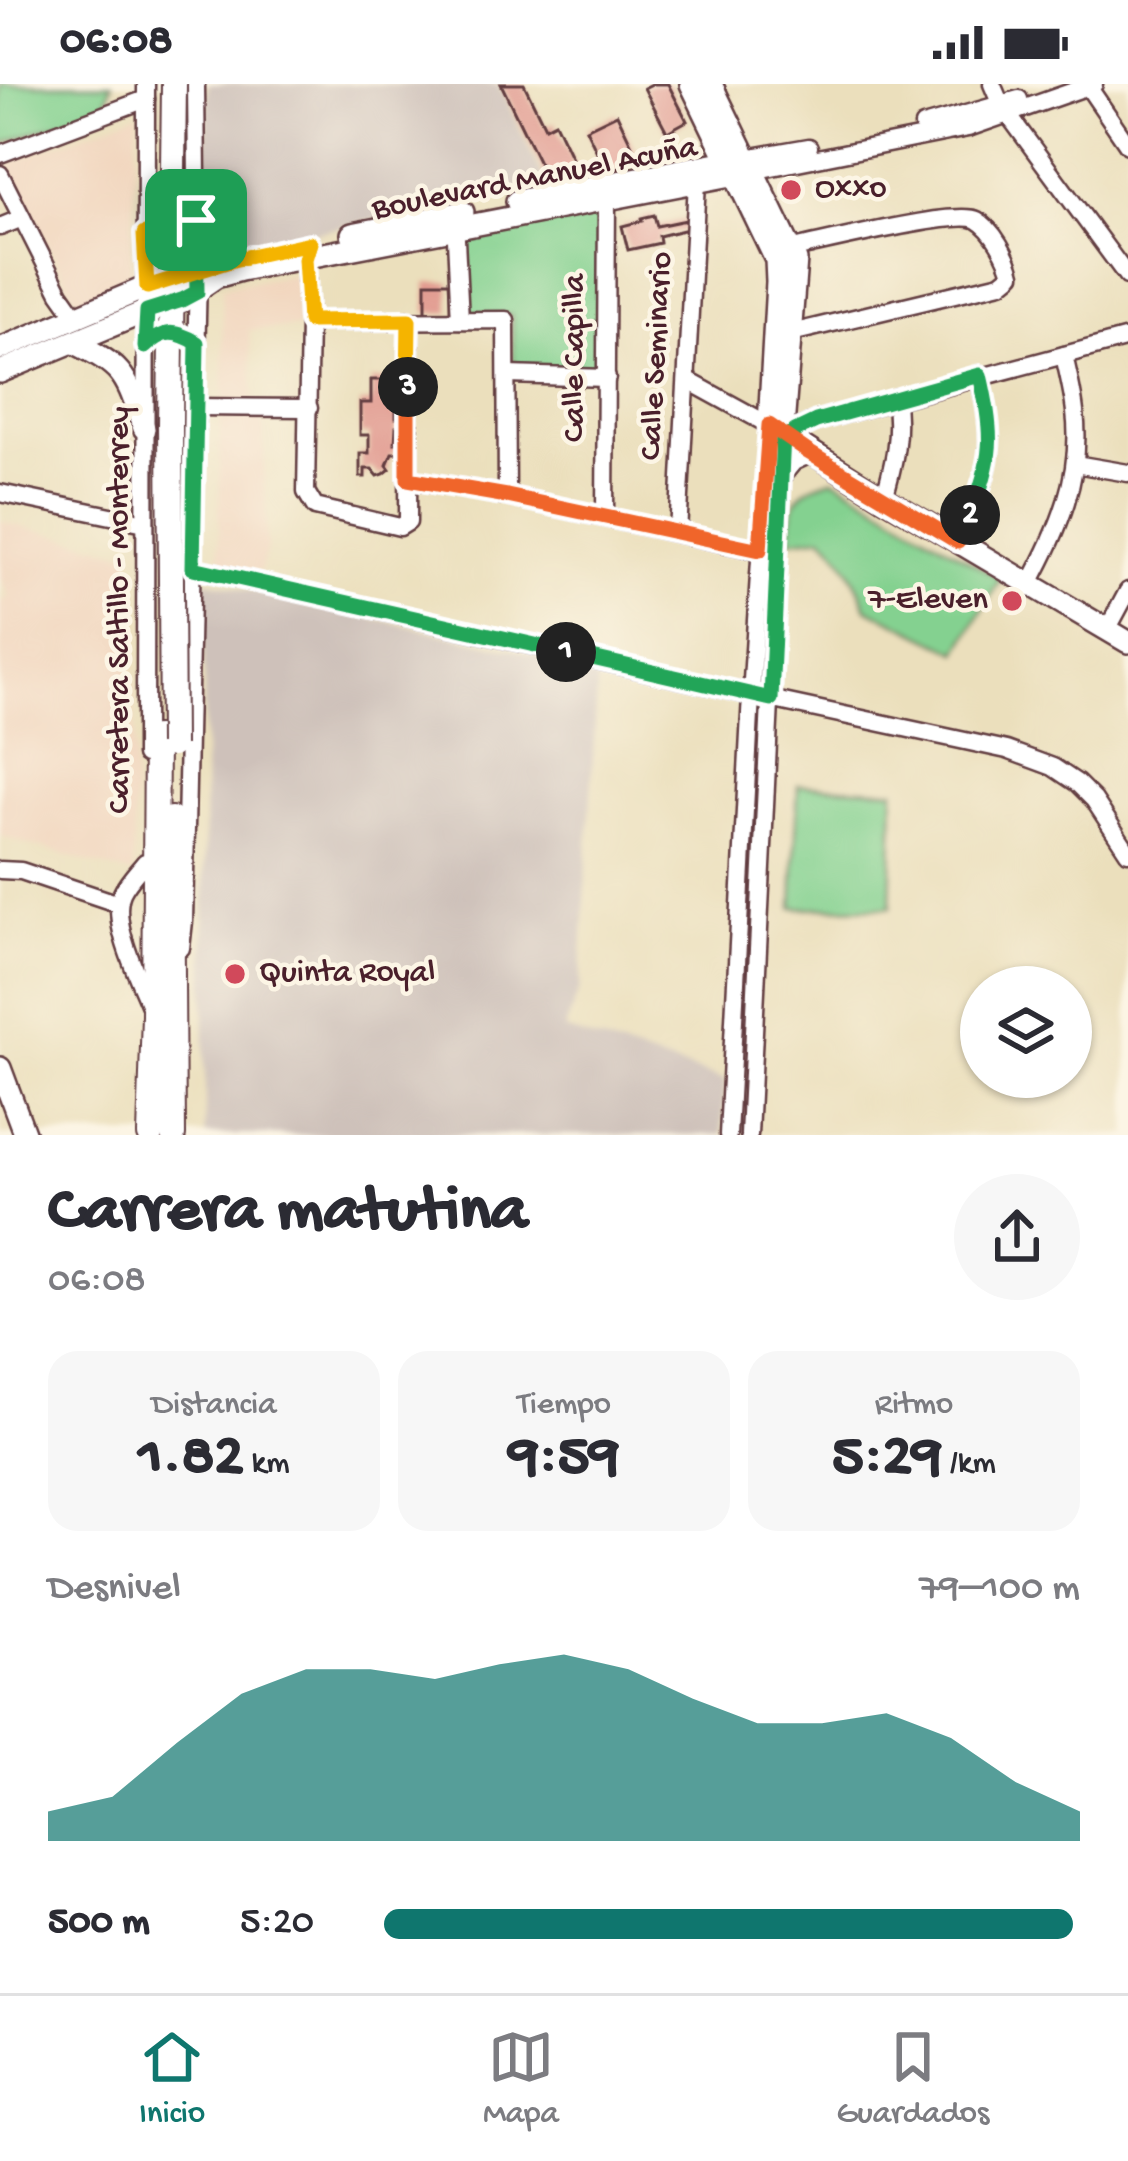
<!DOCTYPE html>
<html lang="es">
<meta charset="utf-8">
<style>
:root{--surface:#fff;--page:#f7f7f7;--text:#2b2b33;--muted:#7c7c81;--line:#e1e1e2;--accent:#0f766e}
body{margin:0;font-family:"Gochi Hand",sans-serif;background:var(--page);color:var(--text);height:100vh;display:flex;flex-direction:column;font-size:45px;white-space:nowrap}
*{box-sizing:border-box;margin:0}
p{font-size:39px;color:var(--muted)}
.icon{flex:none;width:66px;height:66px;fill:none;stroke:currentColor;stroke-width:2;stroke-linecap:round;stroke-linejoin:round}
.map{position:relative;height:1051px;overflow:hidden}
.sheet{display:flex;flex-direction:column;background:var(--surface);flex:1}
.sheet>*{flex:none}
.buttons{position:absolute;left:960px;top:882px;display:grid;gap:24px}
.buttons a{display:grid;place-items:center;width:132px;height:132px;border-radius:50%;background:var(--surface);box-shadow:0 3px 9px #0004;font-size:60px}
.pin{position:absolute;display:grid;place-items:center;width:102px;height:102px;color:#fff;margin:-51px;border-radius:24px;box-shadow:0 6px 18px #0006}
.km{position:absolute;width:60px;height:60px;margin:-30px;border-radius:50%;background:#222;color:#fff;font-size:33px;line-height:60px;text-align:center}
.round{display:grid;place-items:center;flex:none;width:126px;height:126px;border-radius:63px;background:var(--page)}
.head{display:flex;align-items:center;justify-content:space-between;height:204px;padding:0 48px}
h1{font-size:66px;font-weight:800;line-height:90px}
.figures{display:grid;grid-template-columns:repeat(3,1fr);gap:18px;height:204px;padding:12px 48px}
.figures div{display:grid;align-content:center;border-radius:30px;background:var(--page);text-align:center}
.figures b{font-size:60px;font-weight:800}
.figures small{font-size:33px;font-weight:400}
.figures p{font-size:33px}
.chart{height:336px;padding:24px 48px}
.chart p{display:flex;justify-content:space-between}
.chart svg{width:100%;height:216px;margin-top:12px;fill:var(--accent);opacity:.7}
ul{padding:0 48px;list-style:none;font-size:39px}
li{display:grid;grid-template-columns:192px 144px 1fr;align-items:center;height:90px}
li i{height:30px;border-radius:15px;background:var(--accent)}
.status{display:flex;justify-content:space-between;align-items:center;height:84px;padding:0 60px;background:var(--surface);direction:ltr}
.status svg{height:33px;fill:currentColor}
.tabs{display:flex;justify-content:space-around;align-items:center;height:168px;border-top:3px solid var(--line);background:var(--surface);font-size:33px;color:var(--muted)}
.tabs a{display:grid;justify-items:center;gap:6px}
.tabs .active{color:var(--accent)}
.map>svg:first-child{display:block}
.built{fill:#f1d5bd}
.industrial{fill:#cec1ba}
.green{fill:#84d190;stroke:#67785e;stroke-width:3}
.building{fill:#e19a8f}
.lines{fill:none;stroke-linecap:round;stroke-linejoin:round}
.minor-casing{stroke:#623c41;stroke-width:21}
.major-casing{stroke:#623c41;stroke-width:26}
.highway-casing{stroke:#623c41;stroke-width:28}
.minor{stroke:#fff;stroke-width:16}
.major{stroke:#fff;stroke-width:21}
.highway{stroke:#fff;stroke-width:24}
.highway-bridge-casing{stroke:#623c41;stroke-width:28;stroke-linecap:butt}
.highway-bridge{stroke:#fff;stroke-width:24}
.split-1-casing{stroke:#fff;stroke-width:24}
.split-2-casing{stroke:#fff;stroke-width:24}
.split-3-casing{stroke:#fff;stroke-width:24}
.split-4-casing{stroke:#fff;stroke-width:24}
.split-1{stroke:#22a559;stroke-width:15}
.split-2{stroke:#22a559;stroke-width:15}
.split-3{stroke:#f0652b;stroke-width:15}
.split-4{stroke:#f5b400;stroke-width:15}
.poi-dot{fill:#d1495b;stroke:#fcf5e5;stroke-width:4.5}
.labels{text-anchor:middle;dominant-baseline:central;stroke-width:9;stroke-linejoin:round;paint-order:stroke}
.street-label{font-size:33px;fill:#4a1f2b;stroke:#fcf5e5}
.poi-label{font-size:33px;fill:#4a1f2b;stroke:#fcf5e5;text-anchor:start}
</style>
<div class="status"><b>06:08</b><svg viewBox="0 0 49 12"><path d="M0 12V9h3v3zM5 12V6h3v6zM10 12V3h3v9zM15 12V0h3v12zM26 1h20v11H26zM47 4h2v5h-2z"/></svg></div>
<div class="map">
<svg width="1128" height="1051" viewBox="0 0 1128 1051">
<rect width="100%" height="100%" fill="#fcf5e5"/>
<filter id="ink" filterUnits="userSpaceOnUse"><feTurbulence type="fractalNoise" baseFrequency=".00833" numOctaves="2"/><feDisplacementMap in="SourceGraphic" scale="24" xChannelSelector="R" yChannelSelector="G"/><feConvolveMatrix kernelMatrix="1 2 1 2 8 2 1 2 1" color-interpolation-filters="sRGB"/></filter>
<filter id="wash" filterUnits="userSpaceOnUse"><feTurbulence type="fractalNoise" baseFrequency=".004" numOctaves="4" result="noise"/><feDisplacementMap in="SourceGraphic" scale="48" xChannelSelector="R" yChannelSelector="G"/><feGaussianBlur stdDeviation="2.7" result="paint"/><feColorMatrix in="noise" values="0 0 0 0 0 0 0 0 0 0 0 0 0 0 0 0 0 1.4 0 .05"/><feComposite in="paint" operator="in"/></filter>
<g filter="url(#wash)">
<rect width="100%" height="100%" fill="#ebdfbc"/>
<g class="built">
<path d="M138 29 130 189 123 203 79 222 8 80Z"/>
<path d="M296 190 299 243 249 246 254 316 224 317 222 203Z"/>
<path d="M260 332 263 337 267 465 260 488 219 480 220 334Z"/>
<path d="M0 437 130 470 135 641 133 791 0 752V518L9 513 0 494Z"/>
</g>
<g class="industrial">
<path d="M208 0H498L547 102 321 147 245 170 218 167 203 145Z"/>
<path d="M204 496 598 585 580 904 564 946 725 996 722 1051H205Z"/>
</g>
<g class="green">
<path d="M0 0H112L105 22 0 61Z"/>
<path d="M600 127V287H514L511 231H464L461 153Z"/>
<path d="M833 395 839 397 1000 495 958 568 867 524C856 495 845 474 823 452L790 456C792 418 793 406 833 395Z"/>
<path d="M798 701 894 706 891 823 793 824Z"/>
</g>
<g id="blocks">
<g class="building">
<path d="M501 0H524L545 43 555 38 573 76 570 87 548 97Z"/>
<path d="M652 0H668L687 37 667 48 644 4Z"/>
<path d="M617 30 638 74 607 89 586 45Z"/>
<path d="M654 131 657 142 686 136 688 145 659 152 660 159 628 166 622 142 642 137 641 134Z"/>
<rect x="426" y="198" width="24" height="31"/>
<path d="M371 296H394V313H391V319H396V334H401V343H396L395 359H401V369H392L387 381 390 385 384 390 378 392 372 385H365V393H360V369H369V351H360V319H371Z"/>
</g>
</g>
</g>
<g filter="url(#ink)">
<use href="#blocks" fill-opacity="0" stroke="#623c41" stroke-width="3"/>
<g class="lines">
<defs>
<g id="minor">
<path d="M992 0 1001 21 1127 192"/>
<path d="M1087 1 1128 61"/>
<path d="M923 42 1019 15"/>
<path d="M0 70 146 15"/>
<path d="M746 74 809 63"/>
<path d="M752 87 968 44 1094 0"/>
<path d="M0 90 60 209 77 233"/>
<path d="M455 135 460 236"/>
<path d="M0 143 22 134"/>
<path d="M310 159 305 175 309 237 306 408 315 423 400 443 408 438 409 236"/>
<path d="M309 237 506 236 507 412"/>
<path d="M791 249 1001 199 1012 190C1008 173 993 145 977 136 957 125 823 159 793 165"/>
<path d="M508 291 607 294"/>
<path d="M687 296 769 341 751 611 728 1051"/>
<path d="M195 323 309 324"/>
<path d="M788 354 802 343 816 337 1128 254"/>
<path d="M1075 380 1128 389"/>
<path d="M408 395 507 412 760 467"/>
<path d="M0 409 145 439"/>
<path d="M884 414C894 379 901 350 895 314"/>
<path d="M605 432 607 116"/>
<path d="M678 449 697 98"/>
<path d="M958 458C989 388 999 367 979 291"/>
<path d="M193 484 751 611 1007 666 1053 683 1077 699 1094 716 1128 768"/>
<path d="M1029 501C1058 448 1083 391 1075 328 1073 309 1068 290 1064 271"/>
<path d="M1107 546 1128 507"/>
<path d="M145 671 146 0"/>
<path d="M145 778C137 788 127 798 122 809 110 838 138 893 149 920"/>
<path d="M0 786 21 787 119 820"/>
<path d="M181 864 184 837 198 189 196 0"/>
<path d="M749 1051 783 351"/>
</g>
<g id="major">
<path d="M691 0 776 176 777 198 769 341 884 414 1128 558"/>
<path d="M711 0 796 176 783 344"/>
<path d="M517 117 728 77"/>
<path d="M352 150 463 128"/>
<path d="M73 258C126 284 125 290 144 344"/>
<path d="M0 265 147 203 222 179"/>
<path d="M0 288 147 227 182 216 216 193 241 186 752 87"/>
<path d="M782 388 792 376 809 368"/>
<path d="M0 984 25 1051"/>
</g>
<g id="highway">
<path d="M171 735 173 1051"/>
<path d="M150 1051 154 931 156 654"/>
</g>
</defs>
<use href="#minor" class="minor-casing"/>
<use href="#major" class="major-casing"/>
<use href="#highway" class="highway-casing"/>
<use href="#minor" class="minor"/>
<use href="#major" class="major"/>
<use href="#highway" class="highway"/>
<defs>
<path id="highway-bridge" d="M172 661 170 340 174 0"/>
</defs>
<use href="#highway-bridge" class="highway-bridge-casing"/>
<use href="#highway-bridge" class="highway-bridge"/>
</g>
</g>
<g class="lines" filter="url(#ink)">
<defs>
<path id="split-1" d="M196 136 197 208 182 216 147 227 145 263C163 245 176 246 197 259L193 484 566 568"/>
<path id="split-2" d="M566 568 771 615 783 350 788 354 795 347 816 337 980 291C994 350 994 375 970 431"/>
<path id="split-3" d="M408 303V395L507 412 760 466 769 341 808 368 958 458 970 431"/>
<path id="split-4" d="M196 136 182 154 168 162 152 158 144 150 147 203 233 176 310 159 305 175 309 237 409 236 408 303"/>
</defs>
<use href="#split-1" class="split-1-casing"/>
<use href="#split-2" class="split-2-casing"/>
<use href="#split-3" class="split-3-casing"/>
<use href="#split-4" class="split-4-casing"/>
<use href="#split-1" class="split-1"/>
<use href="#split-2" class="split-2"/>
<use href="#split-3" class="split-3"/>
<use href="#split-4" class="split-4"/>
</g>
<g class="poi-dot">
<circle cx="791" cy="106" r="12"/>
<circle cx="1012" cy="517" r="12"/>
<circle cx="235" cy="890" r="12"/>
</g>
<g class="labels">
<g class="street-label">
<text transform="translate(535 96) rotate(-11)">Boulevard Manuel Acuña</text>
<text transform="translate(658 272) rotate(-87)">Calle Seminario</text>
<text transform="translate(576 274) rotate(-90)">Calle Capilla</text>
<text transform="translate(121 526) rotate(-90)">Carretera Saltillo - Monterrey</text>
</g>
<g class="poi-label">
<text x="815" y="106">Oxxo</text>
<text x="988" y="517" text-anchor="end">7-Eleven</text>
<text x="259" y="890">Quinta Royal</text>
</g>
</g>
</svg>
<div class="buttons">
<a><svg class="icon" aria-label="layers" viewBox="0 0 24 24"><path d="M12 4l9 5-9 5-9-5zM3 14l9 5 9-5"/></svg></a>
</div>
<div class="pin" style="left:196px;top:136px;background:#1e9e55"><svg class="icon" aria-label="arrive" viewBox="0 0 24 24"><path d="M6 21V4h12l-3 4 3 4H6"/></svg></div>
<b class="km" style="left:566px;top:568px">1</b>
<b class="km" style="left:970px;top:431px">2</b>
<b class="km" style="left:408px;top:303px">3</b>
</div>
<section class="sheet">
<div class="head"><div><h1>Carrera matutina</h1><p>06:08</p></div><a class="round"><svg class="icon" aria-label="share" viewBox="0 0 24 24"><path d="M12 15V3M7 8l5-5 5 5M5 13v7h14v-7"/></svg></a></div>
<div class="figures">
<div><p>Distancia</p><b>1.82<small> km</small></b></div>
<div><p>Tiempo</p><b>9:59</b></div>
<div><p>Ritmo</p><b>5:29<small> /km</small></b></div>
</div>
<div class="chart"><p><span>Desnivel</span>79–100 m</p>
<svg viewBox="0 0 160 44" preserveAspectRatio="none"><path d="M0 44V38L10 35L20 24L30 14L40 9L50 9L60 11L70 8L80 6L90 9L100 15L110 20L120 20L130 18L140 23L150 32L160 38V44z"/></svg>
</div>
<ul>
<li><b>500 m</b>5:20<i style="width:99%"></i></li>
</ul>
</section>
<nav class="tabs">
<a class="active"><svg class="icon" aria-label="home" viewBox="0 0 24 24"><path d="M3 11l9-7 9 7M6 9v11h12V9"/></svg>Inicio</a>
<a><svg class="icon" aria-label="map" viewBox="0 0 24 24"><path d="M3 6l6-2 6 2 6-2v14l-6 2-6-2-6 2zM9 4v14M15 6v14"/></svg>Mapa</a>
<a><svg class="icon" aria-label="saved" viewBox="0 0 24 24"><path d="M7 4h10v16l-5-4-5 4z"/></svg>Guardados</a>
</nav>
